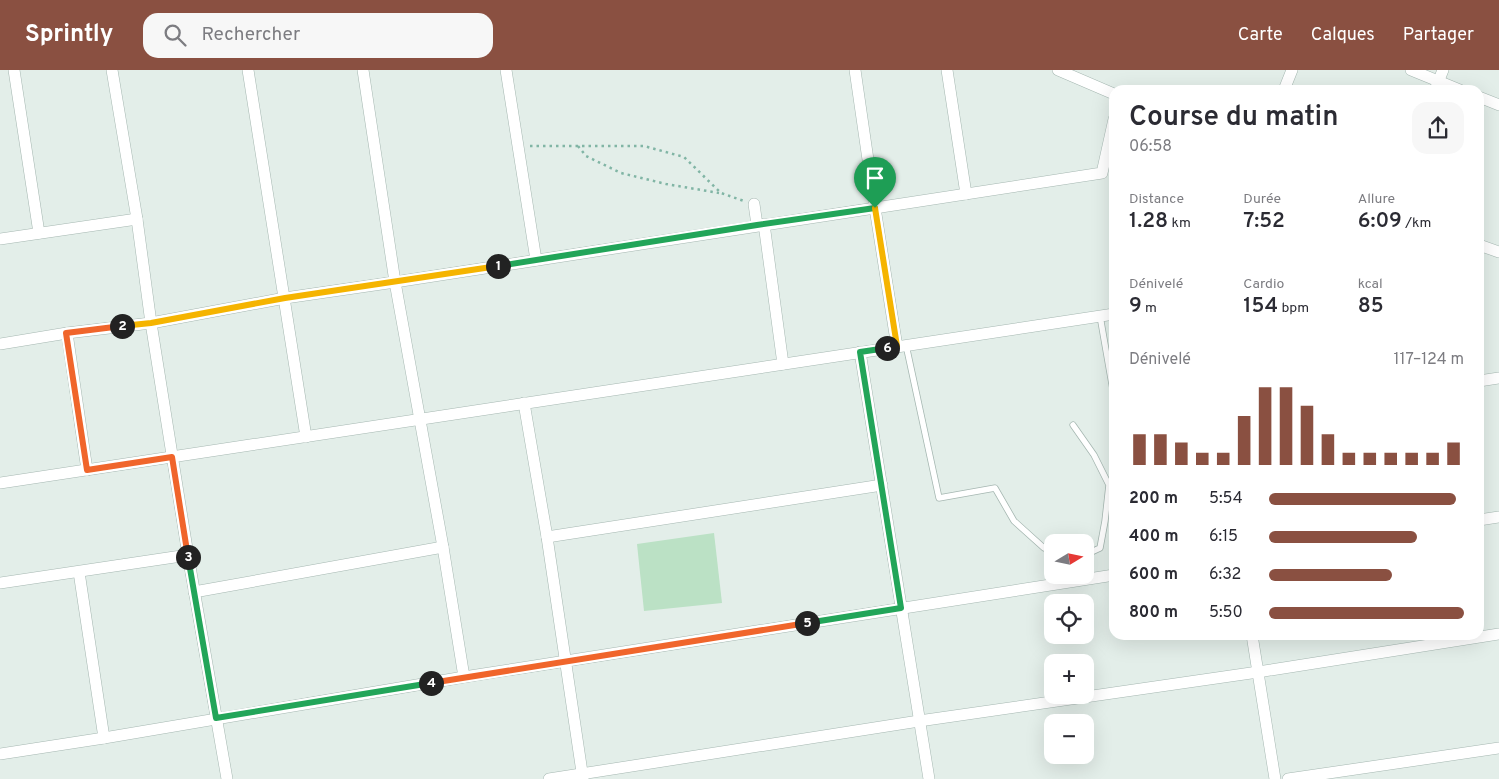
<!DOCTYPE html>
<html lang="fr">
<meta charset="utf-8">
<style>
:root{--surface:#fff;--page:#f7f7f7;--text:#2b2b33;--muted:#7c7c81;--accent:#8a5041}
body{margin:0;font-family:Overpass,sans-serif;background:var(--page);color:var(--text);height:100vh;display:flex;flex-direction:column;font-size:19px;white-space:nowrap}
*{box-sizing:border-box;margin:0}
p{font-size:16px;color:var(--muted)}
.icon{flex:none;width:28px;height:28px;fill:none;stroke:currentColor;stroke-width:2;stroke-linecap:round;stroke-linejoin:round}
.map{position:relative;flex:1;overflow:hidden}
.details{position:absolute;left:1109px;top:15px;width:375px;height:555px;display:flex;flex-direction:column;background:var(--surface);border-radius:15px;box-shadow:0 5px 20px #0002}
.details>*{flex:none}
.needle{width:32px;rotate:80deg}
.controls{position:absolute;left:1044px;top:464px;display:grid;gap:10px}
.controls a{display:grid;place-items:center;width:50px;height:50px;border-radius:10px;background:var(--surface);box-shadow:0 5px 20px #0002;font-size:25px}
.pin{position:absolute;display:grid;place-items:center;width:42px;height:42px;color:#fff;margin:-51px -21px;border-radius:50% 50% 50% 0;rotate:-45deg;box-shadow:0 0 5px #0007}
.pin .icon{rotate:45deg}
.km{position:absolute;width:25px;height:25px;margin:-12px;border-radius:50%;background:#222;color:#fff;font-size:14px;line-height:25px;text-align:center}
.round{display:grid;place-items:center;flex:none;width:52px;height:52px;border-radius:15px;background:var(--page)}
.summary{display:flex;align-items:center;justify-content:space-between;height:85px;padding:0 20px}
h1{font-size:28px;font-weight:600;line-height:38px}
.figures{display:grid;grid-template-columns:repeat(3,1fr);gap:8px;height:85px;padding:5px 20px}
.figures div{display:grid;align-content:center}
.figures b{font-size:21px;font-weight:600}
.figures small{font-size:14px;font-weight:400}
.figures p{font-size:14px}
.chart{height:140px;padding:10px 20px}
.chart p{display:flex;justify-content:space-between}
.chart svg{width:100%;height:90px;margin-top:5px;stroke:var(--accent);stroke-width:6}
ul{padding:0 20px;list-style:none;font-size:16px}
li{display:grid;grid-template-columns:80px 60px 1fr;align-items:center;height:38px}
li i{height:12px;border-radius:6px;background:var(--accent)}
header{display:flex;align-items:center;gap:30px;box-sizing:border-box;height:70px;padding:0 25px;background:var(--accent);color:#fff}
header strong{font-size:24px}
nav{display:flex;gap:28px;margin-inline-start:auto;font-size:18px}
.search{width:350px;height:45px;background:var(--page);display:flex;align-items:center;gap:12px;box-sizing:border-box;padding:0 18px;border-radius:15px;color:var(--muted);font-size:19px}
.map>svg:first-child{display:block}
.green{fill:#bbe1c5}
.lines{fill:none;stroke-linecap:round;stroke-linejoin:round}
.lane-casing{stroke:#a5b7b1;stroke-width:7}
.street-casing{stroke:#a5b7b1;stroke-width:12}
.path{stroke:#81b5a5;stroke-width:2.5;stroke-dasharray:2.5 4;stroke-linecap:butt}
.lane{stroke:#fff;stroke-width:5.5}
.street{stroke:#fff;stroke-width:11}
.split-1-casing{stroke:#fff;stroke-width:10}
.split-2-casing{stroke:#fff;stroke-width:10}
.split-3-casing{stroke:#fff;stroke-width:10}
.split-4-casing{stroke:#fff;stroke-width:10}
.split-5-casing{stroke:#fff;stroke-width:10}
.split-6-casing{stroke:#fff;stroke-width:10}
.split-7-casing{stroke:#fff;stroke-width:10}
.split-1{stroke:#22a559;stroke-width:6}
.split-2{stroke:#f5b400;stroke-width:6}
.split-3{stroke:#f0652b;stroke-width:6}
.split-4{stroke:#22a559;stroke-width:6}
.split-5{stroke:#f0652b;stroke-width:6}
.split-6{stroke:#22a559;stroke-width:6}
.split-7{stroke:#f5b400;stroke-width:6}
</style>
<header>
<strong>Sprintly</strong>
<div class="search"><svg class="icon" aria-label="search" viewBox="0 0 24 24"><circle cx="10" cy="10" r="6"/><path d="M15 15l6 6"/></svg>Rechercher</div>
<nav><a>Carte</a><a>Calques</a><a>Partager</a></nav>
</header>
<div class="map">
<svg width="1499" height="709" viewBox="0 0 1499 709">
<rect width="100%" height="100%" fill="#e3eee9"/>
<path class="green" d="M714 463 722 533 644 541 637 474Z"/>
<g class="lines">
<defs>
<g id="lane">
<path d="M1100 246 1114 326"/>
<path d="M906 275 939 428 995 418 1014 451 1044 478 1052 481"/>
<path d="M1073 355 1094 385 1109 415 1105 451 1100 478 1085 485"/>
</g>
<g id="street">
<path d="M14 0 39 163"/>
<path d="M112 0 137 149 151 253 188 485 227 709"/>
<path d="M248 0 306 367"/>
<path d="M363 0 395 212 443 477 464 607"/>
<path d="M506 0 536 190"/>
<path d="M855 0 875 138 897 277"/>
<path d="M947 0 966 124"/>
<path d="M1058 0 1114 24"/>
<path d="M1411 0 1460 20"/>
<path d="M1284 20 1292 0"/>
<path d="M1435 20 1443 0"/>
<path d="M1479 27 1499 35"/>
<path d="M754 134 757 155"/>
<path d="M764 154 783 294"/>
<path d="M0 169 137 149"/>
<path d="M1479 175 1499 182"/>
<path d="M67 263 87 400"/>
<path d="M0 274 67 263 151 253 285 228 395 212 1102 103 1114 49"/>
<path d="M860 282 929 709"/>
<path d="M1479 311 1499 308"/>
<path d="M524 333 547 467 583 709"/>
<path d="M0 413 1114 244"/>
<path d="M1479 450 1499 447"/>
<path d="M547 467 882 415"/>
<path d="M79 502 104 668"/>
<path d="M0 513 188 485"/>
<path d="M194 522 443 477"/>
<path d="M1252 565 1275 709"/>
<path d="M0 684 104 668 464 607 1114 505"/>
<path d="M549 709 919 651 1258 602 1499 564"/>
<path d="M1288 709 1499 678"/>
</g>
</defs>
<use href="#lane" class="lane-casing"/>
<use href="#street" class="street-casing"/>
<g class="path">
<path d="M530 76H644L684 87 721 123 744 131"/>
<path d="M578 76 586 86 621 103 666 114 719 123"/>
</g>
<use href="#lane" class="lane"/>
<use href="#street" class="street"/>
</g>
<g class="lines">
<defs>
<path id="split-1" d="M498 196 757 155 875 138"/>
<path id="split-2" d="M122 256 151 253 285 228 498 196"/>
<path id="split-3" d="M122 256 66 263 87 400 172 387 188 487"/>
<path id="split-4" d="M188 487 216 648 431 613"/>
<path id="split-5" d="M431 613 807 553"/>
<path id="split-6" d="M807 553 901 538 860 282 887 278"/>
<path id="split-7" d="M875 138 897 276 887 278"/>
</defs>
<use href="#split-1" class="split-1-casing"/>
<use href="#split-2" class="split-2-casing"/>
<use href="#split-3" class="split-3-casing"/>
<use href="#split-4" class="split-4-casing"/>
<use href="#split-5" class="split-5-casing"/>
<use href="#split-6" class="split-6-casing"/>
<use href="#split-7" class="split-7-casing"/>
<use href="#split-1" class="split-1"/>
<use href="#split-2" class="split-2"/>
<use href="#split-3" class="split-3"/>
<use href="#split-4" class="split-4"/>
<use href="#split-5" class="split-5"/>
<use href="#split-6" class="split-6"/>
<use href="#split-7" class="split-7"/>
</g>
</svg>
<div class="controls">
<a><svg class="needle" viewBox="-14 -14 28 28"><path d="M0-13l5 13h-10z" fill="#e53935"/><path d="M0 13l5-13h-10z" fill="#7c7c81"/></svg></a>
<a><svg class="icon" aria-label="locate" viewBox="0 0 24 24"><circle cx="12" cy="12" r="6"/><path d="M12 2v4M12 18v4M2 12h4M18 12h4"/></svg></a>
<a>+</a>
<a>−</a>
</div>
<div class="pin" style="left:875px;top:138px;background:#1e9e55"><svg class="icon" aria-label="arrive" viewBox="0 0 24 24"><path d="M6 21V4h12l-3 4 3 4H6"/></svg></div>
<b class="km" style="left:498px;top:196px">1</b>
<b class="km" style="left:122px;top:256px">2</b>
<b class="km" style="left:188px;top:487px">3</b>
<b class="km" style="left:431px;top:613px">4</b>
<b class="km" style="left:807px;top:553px">5</b>
<b class="km" style="left:887px;top:278px">6</b>
<section class="details">
<div class="summary"><div><h1>Course du matin</h1><p>06:58</p></div><a class="round"><svg class="icon" aria-label="share" viewBox="0 0 24 24"><path d="M12 15V3M7 8l5-5 5 5M5 13v7h14v-7"/></svg></a></div>
<div class="figures">
<div><p>Distance</p><b>1.28<small> km</small></b></div>
<div><p>Durée</p><b>7:52</b></div>
<div><p>Allure</p><b>6:09<small> /km</small></b></div>
</div>
<div class="figures">
<div><p>Dénivelé</p><b>9<small> m</small></b></div>
<div><p>Cardio</p><b>154<small> bpm</small></b></div>
<div><p>kcal</p><b>85</b></div>
</div>
<div class="chart"><p><span>Dénivelé</span>117–124 m</p>
<svg viewBox="0 0 160 44" preserveAspectRatio="none"><path d="M5 44V29M15 44V29M25 44V33M35 44V38M45 44V38M55 44V20M65 44V6M75 44V6M85 44V15M95 44V29M105 44V38M115 44V38M125 44V38M135 44V38M145 44V38M155 44V33"/></svg>
</div>
<ul>
<li><b>200 m</b>5:54<i style="width:96%"></i></li>
<li><b>400 m</b>6:15<i style="width:76%"></i></li>
<li><b>600 m</b>6:32<i style="width:63%"></i></li>
<li><b>800 m</b>5:50<i style="width:100%"></i></li>
</ul>
</section>
</div>
